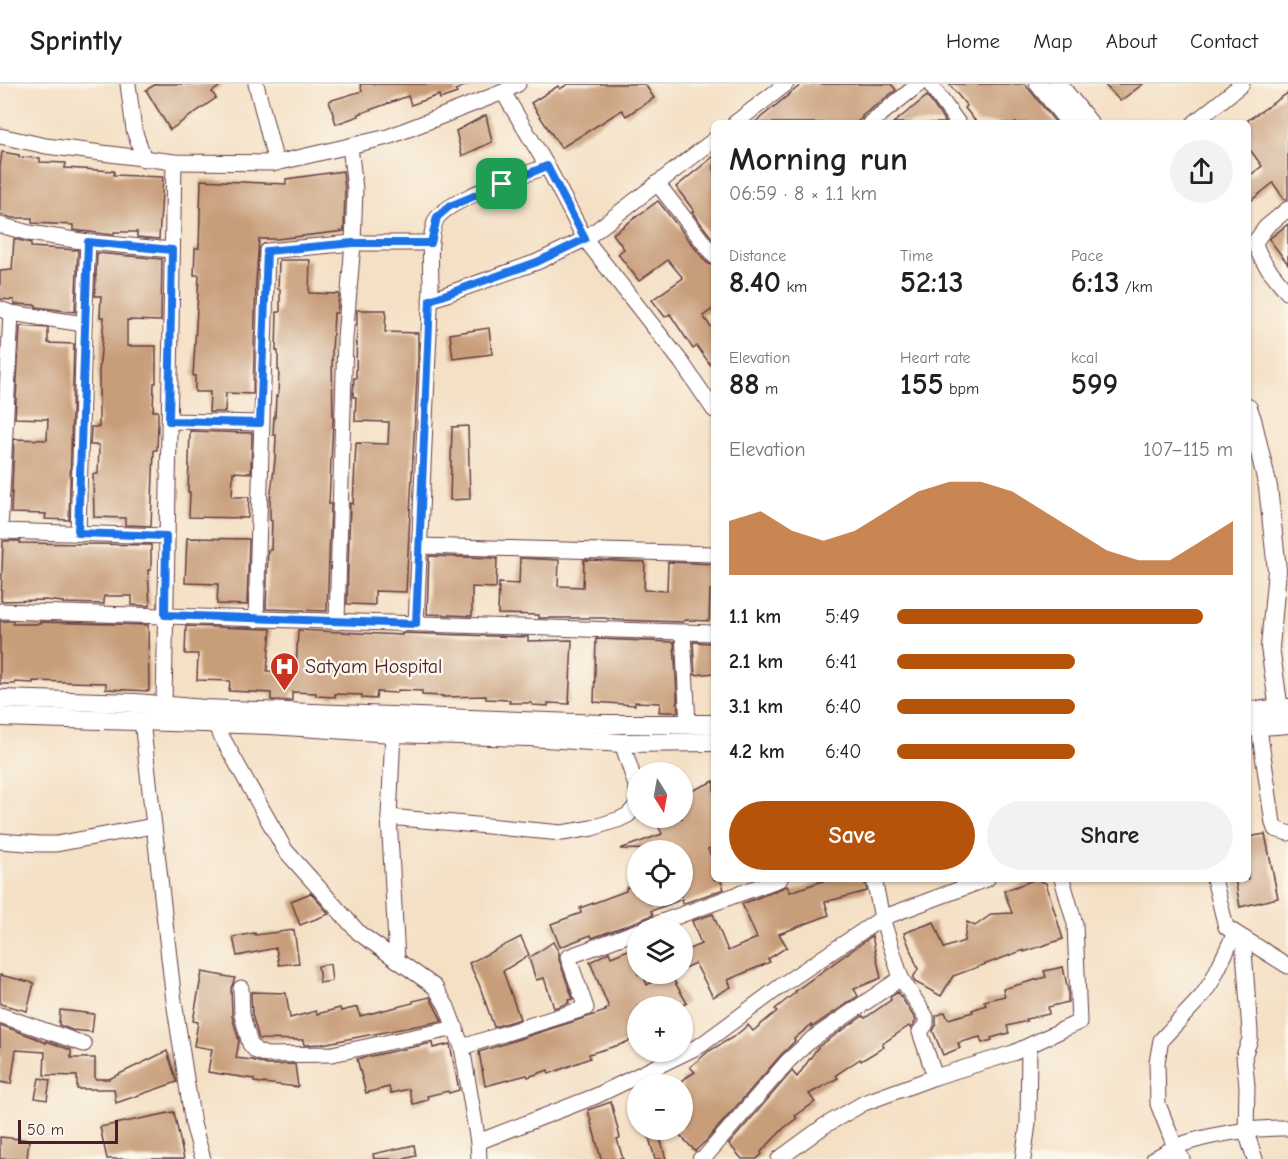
<!DOCTYPE html>
<meta charset="utf-8">
<style>
:root{--surface:#fff;--page:#f2f2f2;--text:#202124;--muted:#757577;--line:#e0e0e0;--accent:#b45309}
body{margin:0;font-family:"Comic Neue",sans-serif;background:var(--page);color:var(--text);height:100vh;display:flex;flex-direction:column;font-size:22px;white-space:nowrap}
*{box-sizing:border-box;margin:0}
p{font-size:20px;color:var(--muted)}
.icon{flex:none;width:33px;height:33px;fill:none;stroke:currentColor;stroke-width:2;stroke-linecap:round;stroke-linejoin:round}
.map{position:relative;flex:1;overflow:hidden}
.panel{position:absolute;left:711px;top:36px;width:540px;height:762px;display:flex;flex-direction:column;background:var(--surface);border-radius:9px;box-shadow:0 2px 4px #0004}
.panel>*{flex:none}
.needle{width:39px;rotate:169deg}
.controls{position:absolute;left:627px;top:678px;display:grid;gap:12px}
.controls a{display:grid;place-items:center;width:66px;height:66px;border-radius:50%;background:var(--surface);box-shadow:0 2px 4px #0004;font-size:30px}
.scale{position:absolute;left:18px;bottom:15px;width:100px;box-sizing:border-box;padding-left:6px;border:3px solid #4a1f2b;border-top:0;font-size:16px;line-height:21px;white-space:nowrap;color:#4a1f2b;-webkit-text-stroke:4px #fbf7ec;paint-order:stroke}
.pin{position:absolute;display:grid;place-items:center;width:51px;height:51px;color:#fff;margin:-26px;border-radius:12px;box-shadow:0 3px 9px #0006}
.round{display:grid;place-items:center;flex:none;width:63px;height:63px;border-radius:32px;background:var(--page)}
.headline{display:flex;align-items:center;justify-content:space-between;height:102px;padding:0 18px}
h1{font-size:33px;font-weight:800;line-height:45px}
.stats{display:grid;grid-template-columns:repeat(3,1fr);gap:9px;height:102px;padding:6px 18px}
.stats div{display:grid;align-content:center}
.stats b{font-size:30px;font-weight:800}
.stats small{font-size:16px;font-weight:400}
.stats p{font-size:16px}
.chart{height:168px;padding:12px 18px}
.chart p{display:flex;justify-content:space-between}
.chart svg{width:100%;height:108px;margin-top:6px;fill:var(--accent);opacity:.7}
.action{display:flex;gap:12px;margin-top:auto;padding:12px 18px}
.action a{flex:1;height:69px;border-radius:36px;background:var(--accent);color:#fff;font-size:24px;font-weight:800;line-height:69px;text-align:center}
.action a+a{background:var(--page);color:var(--text)}
ul{padding:0 18px;list-style:none;font-size:20px}
li{display:grid;grid-template-columns:96px 72px 1fr;align-items:center;height:45px}
li i{height:15px;border-radius:8px;background:var(--accent)}
header{display:flex;align-items:center;gap:36px;box-sizing:border-box;height:84px;padding:0 30px;background:var(--surface);border-bottom:2px solid var(--line)}
header strong{font-size:28px}
nav{display:flex;gap:33px;margin-inline-start:auto;font-size:21px}
.map>svg:first-child{display:block}
.building{fill:#c89d79}
.lines{fill:none;stroke-linecap:round;stroke-linejoin:round}
.minor-casing{stroke:#643c42;stroke-width:17}
.tertiary-casing{stroke:#643c42;stroke-width:20}
.minor{stroke:#fff;stroke-width:15}
.tertiary{stroke:#fff;stroke-width:18}
.route-casing{stroke:#fff;stroke-width:12}
.route{stroke:#1a73e8;stroke-width:8}
.labels{text-anchor:middle;dominant-baseline:central;stroke-width:5;stroke-linejoin:round;paint-order:stroke}
.poi-label{font-size:20px;fill:#4a1f2b;stroke:#fbf7ec;text-anchor:start}
</style>
<header>
<strong>Sprintly</strong>
<nav><a>Home</a><a>Map</a><a>About</a><a>Contact</a></nav>
</header>
<div class="map">
<svg width="1288" height="1075" viewBox="0 0 1288 1075">
<rect width="100%" height="100%" fill="#fbf7ec"/>
<filter id="ink" filterUnits="userSpaceOnUse"><feTurbulence type="fractalNoise" baseFrequency=".0167" numOctaves="2"/><feDisplacementMap in="SourceGraphic" scale="12" xChannelSelector="R" yChannelSelector="G"/><feConvolveMatrix kernelMatrix="1 2 1 2 8 2 1 2 1" color-interpolation-filters="sRGB"/></filter>
<filter id="wash" filterUnits="userSpaceOnUse"><feTurbulence type="fractalNoise" baseFrequency=".008" numOctaves="4" result="noise"/><feDisplacementMap in="SourceGraphic" scale="24" xChannelSelector="R" yChannelSelector="G"/><feGaussianBlur stdDeviation="1.35" result="paint"/><feColorMatrix in="noise" values="0 0 0 0 0 0 0 0 0 0 0 0 0 0 0 0 0 1.4 0 .05"/><feComposite in="paint" operator="in"/></filter>
<g filter="url(#wash)">
<rect width="100%" height="100%" fill="#f4e0c5"/>
<g id="blocks">
<g class="building">
<path d="M156 0H223L212 8 216 14 170 46 146 6Z"/>
<path d="M360 0H467V1L455 6 457 9 440 15 439 11 411 21 408 12 359 30V32L336 40 329 17 362 7Z"/>
<path d="M568 0H645L654 14 626 32 622 26 561 64 531 19 558 2 560 5Z"/>
<path d="M802 0H891L896 6 862 32V34L856 39H754Z"/>
<path d="M949 0H1025L1056 39H977L965 24 967 22Z"/>
<path d="M1104 0H1143L1120 17Z"/>
<path d="M1288 9V115L1285 116 1273 99 1248 119V93L1262 82 1248 63V36Z"/>
<path d="M927 12 946 39H893L911 25Z"/>
<path d="M486 31 492 58 462 72 456 47Z"/>
<path d="M2 68 19 71V73L40 74V78L66 79 65 84 114 87V91L163 93 159 155 137 153V148H114V151L73 146V141L32 139V134H12L0 130V83Z"/>
<path d="M714 72V153L712 154 692 128 694 127 676 103Z"/>
<path d="M343 87 345 105 344 147 277 155H259L256 198 253 310 226 309 225 328H209L210 308H195V292H193L199 191H194L195 164H199L201 96 286 100V95Z"/>
<path d="M658 117 706 178 714 183V224L703 232 714 247V286L697 262 693 265 670 230 665 233 652 216 683 194 668 176 639 197 618 170 624 165 613 150Z"/>
<path d="M1288 140V180L1269 155Z"/>
<path d="M14 155 31 159V163L78 166 75 228 36 223V221L14 220V216L0 215V187L12 186Z"/>
<path d="M97 169 162 175 161 237 127 236V262H156V299H154L153 327H158V339L157 366H154L151 442 125 441V434L94 433 93 390H98L99 361H90L91 343H99V288L104 233H100L101 212H95Z"/>
<path d="M279 176H310L309 209 339 210 337 229H334L332 268 333 336 329 420H331L327 527 266 525 268 466H271L272 437 270 436V417L275 376 276 351H273L274 333H275L276 312H278L279 286H278V267H276L277 228H280V205H278Z"/>
<path d="M357 226H386L385 248 418 249V274L406 508 375 507V521L347 520 350 419 353 420 356 359 388 360 389 338 355 337 356 313H353L354 294H356Z"/>
<path d="M20 242 48 244V259L74 260 69 436 45 435 46 430 11 429 14 355 47 356 48 335 15 334Z"/>
<path d="M489 244 492 270 453 275 450 250Z"/>
<path d="M468 342 470 415 450 416 452 343Z"/>
<path d="M190 347 252 349 251 389 233 388 232 413H249L248 434 189 433 190 408H188Z"/>
<path d="M187 454 249 455 247 521 217 520 218 500 185 499Z"/>
<path d="M3 457H20V459L151 461V486H148L150 522 132 521V512H104V520L63 519V518L45 516 1 517Z"/>
<path d="M429 472 497 474 496 504 472 503V532L427 530Z"/>
<path d="M520 474 559 476 558 502 583 503 584 476 645 478 644 506 667 507 668 478 714 480V506H710L709 537 685 536 683 538 617 536 604 534H539V531L498 530 499 499 519 500Z"/>
<path d="M0 537H13V540H40V538L148 541 149 607 106 605V599L33 597V599L15 598V600H0Z"/>
<path d="M186 542 271 545 267 587 296 588 298 546 402 551V549L528 553V557L572 556 569 620 548 619V622L532 621V619H509L510 616 486 615V612L443 613V612L422 611V607L398 606 397 609 377 608 376 615 362 614V611L335 610V613L316 612V609L292 608V617L271 616V609L229 607 230 597 197 596 198 570H185Z"/>
<path d="M596 555 674 558 678 628H659L660 619 635 618V621L594 618Z"/>
<path d="M693 558 714 559V589L695 591Z"/>
<path d="M714 697V762L708 765 714 780V795H720L724 805 682 820V815L651 827 653 831 638 837 592 854 591 851 560 863 551 840 581 829 580 824 626 807V804L638 800V812H682V766L620 765 662 750 655 734H682V711Z"/>
<path d="M1265 750 1278 814 1240 823 1235 795H1248V753Z"/>
<path d="M829 795H864L867 807 825 818 829 831 779 850 787 863 768 875 770 878 728 896 731 903 713 913 695 879 682 885V868L701 860 692 837 713 830 728 867 757 854 742 820 787 802 790 808Z"/>
<path d="M1036 795 1046 799 1063 855 1024 868V866L953 892 941 912 915 898 913 894 918 885 904 849 934 838 944 864 964 857 967 838 975 842 992 830 1012 829 1004 807Z"/>
<path d="M311 809 329 830 300 841 291 817Z"/>
<path d="M294 846 299 879 279 881 276 864 237 872 233 853 255 849V851Z"/>
<path d="M872 852 881 894 854 905 858 912 812 943 811 941 794 955 795 957 781 971 706 1057 695 1067 675 1046H682V996L695 988 690 983 709 967 735 952 748 941 753 947 777 927 775 925 796 908 795 907Z"/>
<path d="M521 853 529 871 503 887 520 935 494 943 479 900 469 879Z"/>
<path d="M553 858 559 869V876L573 915 568 916 569 919 554 924 544 894 536 896 529 874Z"/>
<path d="M633 864 638 876V890H643L647 901 667 890H670L687 919 681 922H638V953L622 960 589 970 590 974 549 990 548 986 528 993 527 991 485 1002 479 968 606 927 605 926 609 924 590 878 609 868 611 873Z"/>
<path d="M330 880 332 897 320 899 318 882Z"/>
<path d="M1063 883 1068 906V918L1048 923 1049 930 1026 935 1027 937 1007 942 1009 949 991 954 992 956 982 959 980 953 958 959 960 964 943 971 933 947 936 941V932L945 928 948 935 973 928 972 926 986 921 984 917 1005 912 1003 905 1046 893 1044 887Z"/>
<path d="M202 888 235 894 231 904 232 932 239 957 236 974 252 976 267 981 295 980 298 1003 254 998V995L208 988 212 965 194 962 198 938 193 937Z"/>
<path d="M0 891 34 899 27 927 0 920Z"/>
<path d="M251 908 286 909 290 934 316 927 317 930 340 924 341 927 358 923 360 932 413 919V917L430 913 442 937 322 960 304 961 303 956 259 955 252 930Z"/>
<path d="M898 908 916 936 911 945 909 942 882 960 884 963 861 977 860 975 836 991 838 994 809 1010 815 1018 795 1032 797 1034 784 1044 761 1068 762 1070 757 1075H742L729 1060 792 987 797 993 818 963 863 932 865 934 891 916 890 913Z"/>
<path d="M60 926 94 930 92 948 72 946 59 941Z"/>
<path d="M0 941 36 954 46 959V957L71 966V974H95V995H109L167 967 177 998 116 1019 114 1005H77V992L44 991 45 968 16 966 11 1000 0 998Z"/>
<path d="M432 959 433 964 450 960 459 1006 449 1009 448 1007 427 1012 428 1016 413 1020 409 1005 391 1009 389 1003 366 1009 357 975Z"/>
<path d="M39 994 50 996 47 1016 35 1014Z"/>
<path d="M611 1018 620 1054 617 1055 623 1075H601L588 1026Z"/>
<path d="M174 1028 184 1075H107L100 1043Z"/>
<path d="M658 1047 666 1075H655L648 1050Z"/>
<path d="M0 1053 29 1056 27 1075H0Z"/>
<path d="M414 1061 416 1072 404 1075H374L373 1070Z"/>
</g>
</g>
</g>
<g filter="url(#ink)">
<use href="#blocks" fill-opacity="0" stroke="#643c42" stroke-width="1.5"/>
<g class="lines">
<defs>
<g id="minor">
<path d="M128 0 134 46 144 75"/>
<path d="M256 0 276 79"/>
<path d="M930 0 958 39"/>
<path d="M503 8 547 82 585 155 714 56"/>
<path d="M735 39 786 0"/>
<path d="M870 39 919 0"/>
<path d="M1194 39 1242 0"/>
<path d="M0 52 46 62 174 78 276 79 388 53 503 8 518 0"/>
<path d="M657 99 714 172"/>
<path d="M1288 125 1266 143 1255 158C1259 177 1276 193 1288 209"/>
<path d="M0 141 29 149 88 158"/>
<path d="M430 216 537 178 585 155 682 279 714 326"/>
<path d="M0 225 11 229 0 447 166 452"/>
<path d="M11 229 84 240 88 158 172 166"/>
<path d="M169 337 260 339"/>
<path d="M78 449 84 240"/>
<path d="M419 462 714 470"/>
<path d="M0 527 714 549"/>
<path d="M256 536 267 167 353 159H431"/>
<path d="M337 538 345 254 353 159 355 105 350 62"/>
<path d="M416 540 431 203C431 182 428 158 435 138 443 116 523 92 547 82"/>
<path d="M683 548 688 640"/>
<path d="M164 620 174 78"/>
<path d="M1257 631 1273 739 1275 745 1288 749"/>
<path d="M142 637 174 917 193 1040 203 1075"/>
<path d="M214 639 285 766 359 849 435 903 447 923 462 963 586 924 568 873 638 847"/>
<path d="M393 649 389 733 397 876"/>
<path d="M622 659 638 708"/>
<path d="M389 733 562 749 592 744 620 735 628 731 638 720"/>
<path d="M0 757 39 760H56L153 742"/>
<path d="M987 795 882 834 901 894 926 933V940L920 948 935 993 1013 969 1079 938 1075 840 1062 795"/>
<path d="M1214 795 1226 843 1288 882"/>
<path d="M645 844 780 795"/>
<path d="M1243 854 1250 948V955L1244 972 1247 1002 1246 1048 1255 1075"/>
<path d="M241 904 242 931 250 960 256 967 267 971 332 970 456 944"/>
<path d="M0 931 84 960"/>
<path d="M462 963 478 1058"/>
<path d="M479 1075 478 1058 596 1012 701 961 785 899 882 834 874 795"/>
<path d="M700 1075 704 1074 788 977 812 955 901 894"/>
<path d="M779 1075 824 1042 864 1019 935 993"/>
<path d="M1023 1075 1028 1040 1029 962"/>
<path d="M1154 1075 1175 1063 1158 1020 1157 978 1161 956 1202 912 1212 897 1235 849"/>
<path d="M1182 1075 1175 1063C1205 1051 1255 1043 1288 1044"/>
</g>
<g id="tertiary">
<path d="M1039 0 1070 39"/>
<path d="M1058 0 1089 39"/>
<path d="M1248 324 1252 335 1268 403 1277 486 1270 563 1281 640"/>
<path d="M0 615 136 619 204 625 602 640H714"/>
<path d="M1248 627 1288 624"/>
<path d="M0 633 270 641 393 649 529 653 622 659 714 658"/>
<path d="M1248 643 1288 640"/>
</g>
</defs>
<use href="#minor" class="minor-casing"/>
<use href="#tertiary" class="tertiary-casing"/>
<use href="#minor" class="minor"/>
<use href="#tertiary" class="tertiary"/>
</g>
</g>
<g class="lines" filter="url(#ink)">
<defs>
<path id="route" d="M547 82 585 155 537 178 430 216 416 540 165 531 166 452 78 449 88 158 172 166 169 337 260 339 267 167 353 159H431L437 133 450 122Z"/>
</defs>
<use href="#route" class="route-casing"/>
<use href="#route" class="route"/>
</g>
<defs>
<symbol id="hospital-pin" viewBox="-11 -11 22 30"><path d="M0 17L-7.5 6A9.5 9.5 0 1 1 7.5 6Z" fill="#c8321e" stroke="#fbf7ec"/><path d="M-5-5h3v3.5h4V-5h3V5h-3V1.5h-4V5h-3Z" fill="#fff"/></symbol>
</defs>
<g fill-rule="evenodd">
<use href="#hospital-pin" x="268" y="566" width="33" height="45"/>
</g>
<g class="labels">
<g class="poi-label">
<text x="305" y="582">Satyam Hospital</text>
</g>
</g>
</svg>
<div class="controls">
<a><svg class="needle" viewBox="-14 -14 28 28"><path d="M0-13l5 13h-10z" fill="#e53935"/><path d="M0 13l5-13h-10z" fill="#757577"/></svg></a>
<a><svg class="icon" aria-label="locate" viewBox="0 0 24 24"><circle cx="12" cy="12" r="6"/><path d="M12 2v4M12 18v4M2 12h4M18 12h4"/></svg></a>
<a><svg class="icon" aria-label="layers" viewBox="0 0 24 24"><path d="M12 4l9 5-9 5-9-5zM3 14l9 5 9-5"/></svg></a>
<a>+</a>
<a>−</a>
</div>
<div class="scale">50 m</div>
<div class="pin" style="left:502px;top:100px;background:#1e9e55"><svg class="icon" aria-label="arrive" viewBox="0 0 24 24"><path d="M6 21V4h12l-3 4 3 4H6"/></svg></div>
<section class="panel">
<div class="headline"><div><h1>Morning run</h1><p>06:59 · 8 × 1.1 km</p></div><a class="round"><svg class="icon" aria-label="share" viewBox="0 0 24 24"><path d="M12 15V3M7 8l5-5 5 5M5 13v7h14v-7"/></svg></a></div>
<div class="stats">
<div><p>Distance</p><b>8.40<small> km</small></b></div>
<div><p>Time</p><b>52:13</b></div>
<div><p>Pace</p><b>6:13<small> /km</small></b></div>
</div>
<div class="stats">
<div><p>Elevation</p><b>88<small> m</small></b></div>
<div><p>Heart rate</p><b>155<small> bpm</small></b></div>
<div><p>kcal</p><b>599</b></div>
</div>
<div class="chart"><p><span>Elevation</span>107–115 m</p>
<svg viewBox="0 0 160 44" preserveAspectRatio="none"><path d="M0 44V22L10 18L20 26L30 30L40 26L50 18L60 10L70 6L80 6L90 10L100 18L110 26L120 34L130 38L140 38L150 30L160 22V44z"/></svg>
</div>
<ul>
<li><b>1.1 km</b>5:49<i style="width:91%"></i></li>
<li><b>2.1 km</b>6:41<i style="width:53%"></i></li>
<li><b>3.1 km</b>6:40<i style="width:53%"></i></li>
<li><b>4.2 km</b>6:40<i style="width:53%"></i></li>
</ul>
<div class="action"><a>Save</a><a>Share</a></div>
</section>
</div>
